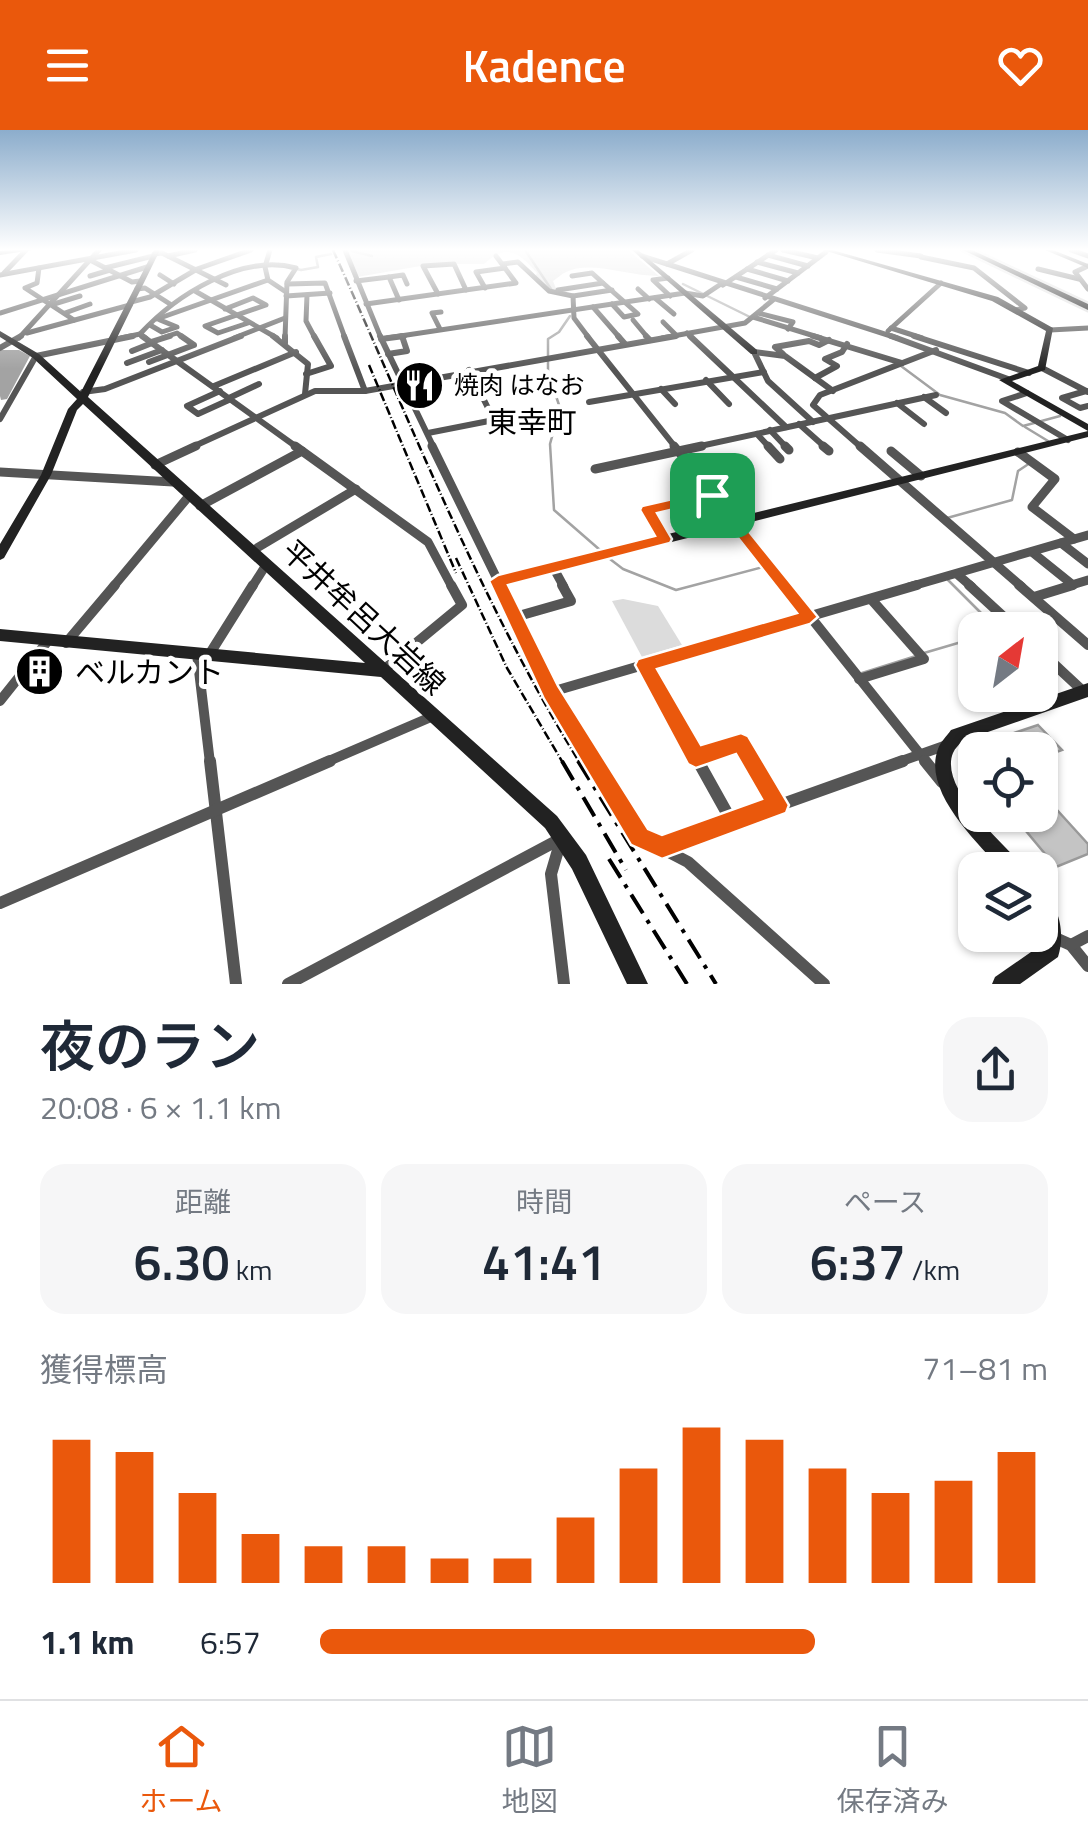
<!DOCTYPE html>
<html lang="ja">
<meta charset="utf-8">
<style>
:root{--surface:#fff;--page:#f6f6f7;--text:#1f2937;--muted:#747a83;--line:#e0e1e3;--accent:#ea580c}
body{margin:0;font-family:"Titillium Web","Noto Sans JP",sans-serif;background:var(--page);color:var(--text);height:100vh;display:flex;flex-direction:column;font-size:38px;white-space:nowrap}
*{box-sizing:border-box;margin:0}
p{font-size:32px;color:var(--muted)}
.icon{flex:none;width:55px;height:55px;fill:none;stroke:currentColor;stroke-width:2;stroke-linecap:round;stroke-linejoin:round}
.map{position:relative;height:854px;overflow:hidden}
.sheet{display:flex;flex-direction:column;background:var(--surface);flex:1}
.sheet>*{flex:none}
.needle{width:65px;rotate:31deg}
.controls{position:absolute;left:958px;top:482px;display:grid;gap:20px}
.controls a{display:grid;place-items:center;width:100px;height:100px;border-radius:20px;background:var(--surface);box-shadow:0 2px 8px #0004;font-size:50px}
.pin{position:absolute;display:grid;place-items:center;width:85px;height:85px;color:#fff;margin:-42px;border-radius:20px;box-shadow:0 5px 15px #0006}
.round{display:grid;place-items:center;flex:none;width:105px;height:105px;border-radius:30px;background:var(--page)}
.headline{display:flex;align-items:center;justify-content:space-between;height:170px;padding:0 40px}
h1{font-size:55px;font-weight:600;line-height:75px}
.figures{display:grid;grid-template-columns:repeat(3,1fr);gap:15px;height:170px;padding:10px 40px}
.figures div{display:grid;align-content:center;border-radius:25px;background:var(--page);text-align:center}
.figures b{font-size:50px;font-weight:600}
.figures small{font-size:28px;font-weight:400}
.figures p{font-size:28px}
.chart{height:280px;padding:20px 40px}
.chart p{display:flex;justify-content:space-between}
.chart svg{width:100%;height:180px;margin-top:10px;stroke:var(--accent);stroke-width:6}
ul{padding:0 40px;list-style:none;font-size:32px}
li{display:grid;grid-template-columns:160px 120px 1fr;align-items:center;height:75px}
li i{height:25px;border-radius:12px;background:var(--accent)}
header{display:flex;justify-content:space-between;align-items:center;height:130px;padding:0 40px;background:var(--accent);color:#fff;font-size:45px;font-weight:600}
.menu{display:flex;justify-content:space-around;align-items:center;height:140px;border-top:2px solid var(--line);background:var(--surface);font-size:28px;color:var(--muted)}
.menu a{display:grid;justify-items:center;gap:5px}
.menu .current{color:var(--accent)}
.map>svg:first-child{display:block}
.green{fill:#dcdcdc}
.water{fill:#a3a3a3}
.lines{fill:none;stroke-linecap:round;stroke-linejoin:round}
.stream{stroke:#a3a3a3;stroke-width:2.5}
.building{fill:#c4c4c4;stroke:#999;stroke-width:2.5}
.highway-casing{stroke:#dbdbdb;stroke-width:5}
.street-far4{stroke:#555;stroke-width:5}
.street-far3{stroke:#555;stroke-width:6}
.street-far2{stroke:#555;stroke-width:9}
.street-far1{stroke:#555;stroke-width:10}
.street{stroke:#555;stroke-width:12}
.secondary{fill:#222;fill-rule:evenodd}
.highway{fill:#000;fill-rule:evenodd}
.rail-far1{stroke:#000;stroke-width:2.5;stroke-dasharray:9 2.5 1 2.5;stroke-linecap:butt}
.rail{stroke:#000;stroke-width:4;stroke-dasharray:22 8 4 8;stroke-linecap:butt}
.route{fill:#ea580c;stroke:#fff;stroke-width:2.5;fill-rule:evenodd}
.labels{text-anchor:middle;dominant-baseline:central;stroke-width:10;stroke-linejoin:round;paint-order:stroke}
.far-poi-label{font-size:25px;fill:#000;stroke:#fff;text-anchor:start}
.far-quarter-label{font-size:30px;fill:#000;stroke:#fff}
.street-label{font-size:30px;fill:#000;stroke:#fff}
.poi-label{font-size:30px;fill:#000;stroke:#fff;text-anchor:start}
</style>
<header><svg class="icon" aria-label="menu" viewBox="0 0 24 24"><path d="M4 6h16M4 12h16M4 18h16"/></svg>Kadence<svg class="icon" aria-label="heart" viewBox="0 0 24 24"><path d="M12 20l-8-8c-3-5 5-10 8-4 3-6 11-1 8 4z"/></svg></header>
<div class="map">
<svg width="1088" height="854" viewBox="0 0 1088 854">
<rect width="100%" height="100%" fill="#fff"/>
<g class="green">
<path d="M347 120H628L659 146C627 146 590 130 566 142 561 144 558 148 553 151L557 161 550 160 535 147 537 143C519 122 506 113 484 134H432L357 147Z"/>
<path d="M623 469 658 476 682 515 642 527 612 471Z"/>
</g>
<path class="water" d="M0 220H19L30 226 7 269 1 270 0 266Z"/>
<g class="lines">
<g class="stream">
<path d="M525 120 551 159"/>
<path d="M352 121 372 126"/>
<path d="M278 134 301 140 318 137 316 127 331 124"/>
<path d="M683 154 752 188"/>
<path d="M570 186 559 202 548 209V242L560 278 550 314 554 380 600 420"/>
<path d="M901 236 940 265 1005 283 1023 296 1060 286"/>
<path d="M1025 297 1048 311"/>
<path d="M947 388 1012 370 1018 341 1030 333"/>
<path d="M606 426 623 439 676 460 767 436"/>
<path d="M948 450 998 500"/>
<path d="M924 523 975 508"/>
<path d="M862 543 916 526"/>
</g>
</g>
<g class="building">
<path d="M1038 595 1062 620 1040 628V620H1015L1007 611 1018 607 1014 603Z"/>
<path d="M1058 681 1088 714V724L1056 737 1021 695Z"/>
</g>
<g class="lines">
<defs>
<path id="highway" d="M963 120H972L1088 174V180Z"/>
</defs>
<use href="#highway" class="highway-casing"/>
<g class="street-far4">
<path d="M270 120 265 137 268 150 286 162"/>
<path d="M345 120 381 208"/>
<path d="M692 120 667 134 897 208"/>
<path d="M783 120 818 128"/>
<path d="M877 120 921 126"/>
<path d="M1071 120 1088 126"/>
<path d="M154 124 162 123 226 155"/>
<path d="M768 125 808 136"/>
<path d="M168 126 195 120"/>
<path d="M642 126 667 134"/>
<path d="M921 127 974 138 1025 178 1015 180"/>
<path d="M92 131 132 152 140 151"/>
<path d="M757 132 798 143"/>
<path d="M503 134 518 132 549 161 573 166 574 188 589 208"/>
<path d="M1088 136 1075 142 1088 159"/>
<path d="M39 138 37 153 25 158 74 190"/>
<path d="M105 138 153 126"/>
<path d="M747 139 788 151"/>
<path d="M1038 139 1079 149"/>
<path d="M4 143 26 120"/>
<path d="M0 145 136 120"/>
<path d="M160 145 174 154"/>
<path d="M90 146 110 140"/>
<path d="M572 146 592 143 603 153"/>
<path d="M389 147 403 145 407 154"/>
<path d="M736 147 777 159"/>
<path d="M668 148 653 150 670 166"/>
<path d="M356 151 389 147 399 170"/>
<path d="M287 154 325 153 345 208"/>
<path d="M723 155 776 120"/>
<path d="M485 158 476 142 505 138"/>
<path d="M137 159 145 158 170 174"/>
<path d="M638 159 649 169"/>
<path d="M558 160 603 153 638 184 624 187 612 174"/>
<path d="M195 161 277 208"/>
<path d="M438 164 423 136 454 134 466 160"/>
<path d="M307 165 306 191 315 208"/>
<path d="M286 166 330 163"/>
<path d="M573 166 612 160"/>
<path d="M655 168 674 184"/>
<path d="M765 168 826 122"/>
<path d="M131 172 150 167 197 139 251 120"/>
<path d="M54 174 80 166"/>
<path d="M366 174 516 153 496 126"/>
<path d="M593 177 620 208"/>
<path d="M225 179 253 168 266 175 205 196 218 203 248 193"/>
<path d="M0 183 147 137"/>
<path d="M65 183 90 174"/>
<path d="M758 183 793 192 788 199"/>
<path d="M753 187 821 208"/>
<path d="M157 189 268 150"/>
<path d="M633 190 648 208"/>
<path d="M663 192 676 205"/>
<path d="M150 195 162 202 177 197 160 190"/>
<path d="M891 198 922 208"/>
<path d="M440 199 432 183 441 182"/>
<path d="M1050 200 1088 198"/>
<path d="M888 201 941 153"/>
<path d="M27 203 130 175"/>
<path d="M687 203 692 208"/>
<path d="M19 208 99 120"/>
<path d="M121 208 140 204"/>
<path d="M146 208 140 204C175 166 241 123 296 138L287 152 285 208"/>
<path d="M162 208 177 203 184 208"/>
<path d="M234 208 285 188"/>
<path d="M387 208 685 163 703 166 721 154"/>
<path d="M662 208 745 193 773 170"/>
</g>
<g class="street-far3">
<path d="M142 206 298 318"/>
<path d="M273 206 308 234 305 264"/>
<path d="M344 206 365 261"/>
<path d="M380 206 434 318"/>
<path d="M587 206 676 318"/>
<path d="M618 206 625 214"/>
<path d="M646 206 650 210"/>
<path d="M690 206 786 297"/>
<path d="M813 206 902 233"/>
<path d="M891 206 1008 249"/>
<path d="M914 206 1029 243"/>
<path d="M381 209 404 206"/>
<path d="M151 212 170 206"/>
<path d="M285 213V206"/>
<path d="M0 218 21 206"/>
<path d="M132 221 152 213"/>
<path d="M754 222 768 251 813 292"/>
<path d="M754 222 785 226 833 261"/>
<path d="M388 224 407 221 402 206"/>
<path d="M783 224 775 217 809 211 819 215 829 210"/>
<path d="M149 232 194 215 181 206"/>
<path d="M127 233 162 220"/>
<path d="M1042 238 1088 262"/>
<path d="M306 244 331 236 314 206"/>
<path d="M815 248 837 236 825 229 842 222 847 214"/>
<path d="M706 250 729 274"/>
<path d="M214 256 296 222"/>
<path d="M661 259 675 274"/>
<path d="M220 261 187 276 198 284 231 269"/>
<path d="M1086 261 1062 268 1080 278 1088 276"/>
<path d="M83 262 105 259 241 206"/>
<path d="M1027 263 1002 271 1068 310"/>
<path d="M924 267 946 283"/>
<path d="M229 268 259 254"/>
<path d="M589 272 764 242"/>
<path d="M897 273 924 294"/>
<path d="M0 289 36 226 133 206"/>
<path d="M494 290 553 279"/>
<path d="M799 294 826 318"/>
<path d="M770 300 787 318"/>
<path d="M428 303 494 290 469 240"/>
<path d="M757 304 770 318"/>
<path d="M190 318 315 261H365L676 206"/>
<path d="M691 318 936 265"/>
<path d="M862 318 813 275 820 265 936 220"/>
</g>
<g class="street-far2">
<path d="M295 316 302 321"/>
<path d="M432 316 501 457"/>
<path d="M674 316 787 457"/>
<path d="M768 316 780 329"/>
<path d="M785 316 789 320"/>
<path d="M823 316 829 321"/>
<path d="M860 316 1022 457"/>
<path d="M891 321 921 346"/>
<path d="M1018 322 1055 349 1032 377 1074 409"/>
<path d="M155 335 196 316"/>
<path d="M595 339 702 316"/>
<path d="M0 342 173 352"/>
<path d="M200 376 302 321 428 412 452 457"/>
<path d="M664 409 647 380 712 365"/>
<path d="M1061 413 1088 434"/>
<path d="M252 421 356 359"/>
<path d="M1032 422 1073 455"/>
<path d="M553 437 564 457"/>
<path d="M957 444 972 457"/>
<path d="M113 457 189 366"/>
<path d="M252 457 266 435"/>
<path d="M909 457 1088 405"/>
<path d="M1065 457 1088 450"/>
</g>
<g class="street-far1">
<path d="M499 455 551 562 595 633"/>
<path d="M785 455 927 633"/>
<path d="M969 455 1018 500"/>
<path d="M1019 455 1088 515"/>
<path d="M1034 467 1073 455"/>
<path d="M515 487 571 471 562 455"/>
<path d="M66 513 115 455"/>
<path d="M1040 521 1084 562"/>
<path d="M197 524 210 633"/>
<path d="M209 525 253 455"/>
<path d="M644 535 699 633"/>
<path d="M382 541 462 475 451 455"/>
<path d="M859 549 924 529 871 469"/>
<path d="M551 562 917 455"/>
<path d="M0 571 47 512"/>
<path d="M696 627 741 613 753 633"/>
<path d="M324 633 431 587"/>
<path d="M896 633 944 616"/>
</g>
<g class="street">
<path d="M210 631 236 854"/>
<path d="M593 631 640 707 688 732 824 854"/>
<path d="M698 631 732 692"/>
<path d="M752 631 778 675"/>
<path d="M925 631 942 652"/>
<path d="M561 710 551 744 564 854"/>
<path d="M662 717 903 631"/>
<path d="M0 773 330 631"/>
<path d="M1053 807 1071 815 1088 836"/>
<path d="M1071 815 1088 806"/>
<path d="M288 854 562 708"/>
</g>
<g class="secondary">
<path d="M15 120H33L0 125V121Z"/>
<path d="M154 120H160L88 267 557 686 586 725 648 854H627L572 739 545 698 381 547 0 511V499L365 533 83 274 77 280 51 345 4 428 0 430V414L41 345 68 279 77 269 33 228 0 207V201L39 224 81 262Z"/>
<path d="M632 120H638L757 220V224H751Z"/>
<path d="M823 120H832L998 167 1053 198 1045 240 1012 251 1088 294V307L497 456 492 454 491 451 492 448 497 446 1088 301 999 250 1038 236 1046 201 992 171Z"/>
<path d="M1045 120H1053L1088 134V138Z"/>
<path d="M1088 553V567L962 611C959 615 955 618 953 623 939 657 1000 711 1021 733L1023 740H1002C977 712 922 661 938 619 940 612 947 606 951 600Z"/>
<path d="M1040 762C1061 774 1065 806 1058 827L1020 854H992L995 847 1041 815Z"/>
</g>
<use href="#highway" class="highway"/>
<g class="rail-far1">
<path d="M333 120C411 292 480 472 580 633"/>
<path d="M369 235 456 443"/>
<path d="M456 428 507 538 563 633"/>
</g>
<g class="rail">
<path d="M562 631 626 740"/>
<path d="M578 631 716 854"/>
<path d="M609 729 687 854"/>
</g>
</g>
<linearGradient id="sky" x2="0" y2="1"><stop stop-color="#8cadcc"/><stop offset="0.5" stop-color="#fff"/><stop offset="1" stop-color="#fff" stop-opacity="0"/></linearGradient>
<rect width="1088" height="239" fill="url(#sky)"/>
<path class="route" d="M712 360 717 362 818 487 810 494 657 539 701 615 741 603 748 606 789 675 786 683 662 729 631 715 544 569 489 451 498 445 655 406 640 380 642 376ZM709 371 797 483 638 529 635 535 688 634 696 638 736 624 762 669 662 705 648 699 558 556 508 455 670 413 672 409 657 383Z"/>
<defs>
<symbol id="restaurant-disc" viewBox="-11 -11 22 22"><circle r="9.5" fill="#000" stroke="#fff"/><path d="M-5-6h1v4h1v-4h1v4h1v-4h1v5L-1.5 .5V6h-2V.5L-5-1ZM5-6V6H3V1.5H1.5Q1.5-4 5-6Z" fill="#fff"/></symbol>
<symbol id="building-disc" viewBox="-11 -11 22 22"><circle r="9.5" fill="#000" stroke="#fff"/><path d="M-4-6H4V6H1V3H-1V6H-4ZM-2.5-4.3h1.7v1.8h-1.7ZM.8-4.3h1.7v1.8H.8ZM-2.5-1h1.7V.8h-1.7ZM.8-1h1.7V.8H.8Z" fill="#fff"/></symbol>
</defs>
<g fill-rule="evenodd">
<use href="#restaurant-disc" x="392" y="228" width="55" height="55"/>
<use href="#building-disc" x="12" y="514" width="55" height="55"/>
</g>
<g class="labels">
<g class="far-poi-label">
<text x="454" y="255">焼肉 はなお</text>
</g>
<g class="far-quarter-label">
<text x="532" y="292">東幸町</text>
</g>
<g class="street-label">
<text transform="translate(364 487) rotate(43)">平井牟呂大岩線</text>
</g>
<g class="poi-label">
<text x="75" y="542">ベルカント</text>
</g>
</g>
</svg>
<div class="controls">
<a><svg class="needle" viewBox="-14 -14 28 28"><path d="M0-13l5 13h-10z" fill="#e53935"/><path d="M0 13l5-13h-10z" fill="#747a83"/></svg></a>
<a><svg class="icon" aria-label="locate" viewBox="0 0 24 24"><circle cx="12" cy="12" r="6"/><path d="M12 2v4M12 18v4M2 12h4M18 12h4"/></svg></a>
<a><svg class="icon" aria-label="layers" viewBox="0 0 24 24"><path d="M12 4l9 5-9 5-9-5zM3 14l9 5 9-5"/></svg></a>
</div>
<div class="pin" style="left:712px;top:365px;background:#1e9e55"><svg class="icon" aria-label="arrive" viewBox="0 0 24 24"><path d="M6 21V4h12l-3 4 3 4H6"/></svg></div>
</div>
<section class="sheet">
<div class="headline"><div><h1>夜のラン</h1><p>20:08 · 6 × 1.1 km</p></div><a class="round"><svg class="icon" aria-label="share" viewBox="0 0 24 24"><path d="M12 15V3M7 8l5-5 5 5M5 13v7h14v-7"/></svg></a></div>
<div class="figures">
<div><p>距離</p><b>6.30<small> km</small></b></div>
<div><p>時間</p><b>41:41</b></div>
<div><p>ペース</p><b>6:37<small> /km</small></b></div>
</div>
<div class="chart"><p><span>獲得標高</span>71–81 m</p>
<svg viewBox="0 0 160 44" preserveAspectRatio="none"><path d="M5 44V9M15 44V12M25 44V22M35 44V32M45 44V35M55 44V35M65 44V38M75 44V38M85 44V28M95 44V16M105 44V6M115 44V9M125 44V16M135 44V22M145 44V19M155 44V12"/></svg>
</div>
<ul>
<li><b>1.1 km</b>6:57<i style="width:68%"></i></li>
</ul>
</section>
<nav class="menu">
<a class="current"><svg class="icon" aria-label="home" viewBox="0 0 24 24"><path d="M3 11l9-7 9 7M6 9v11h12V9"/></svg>ホーム</a>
<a><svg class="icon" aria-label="map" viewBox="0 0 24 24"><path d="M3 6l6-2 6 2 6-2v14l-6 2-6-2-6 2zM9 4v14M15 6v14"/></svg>地図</a>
<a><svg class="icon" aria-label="saved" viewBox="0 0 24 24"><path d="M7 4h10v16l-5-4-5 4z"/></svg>保存済み</a>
</nav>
